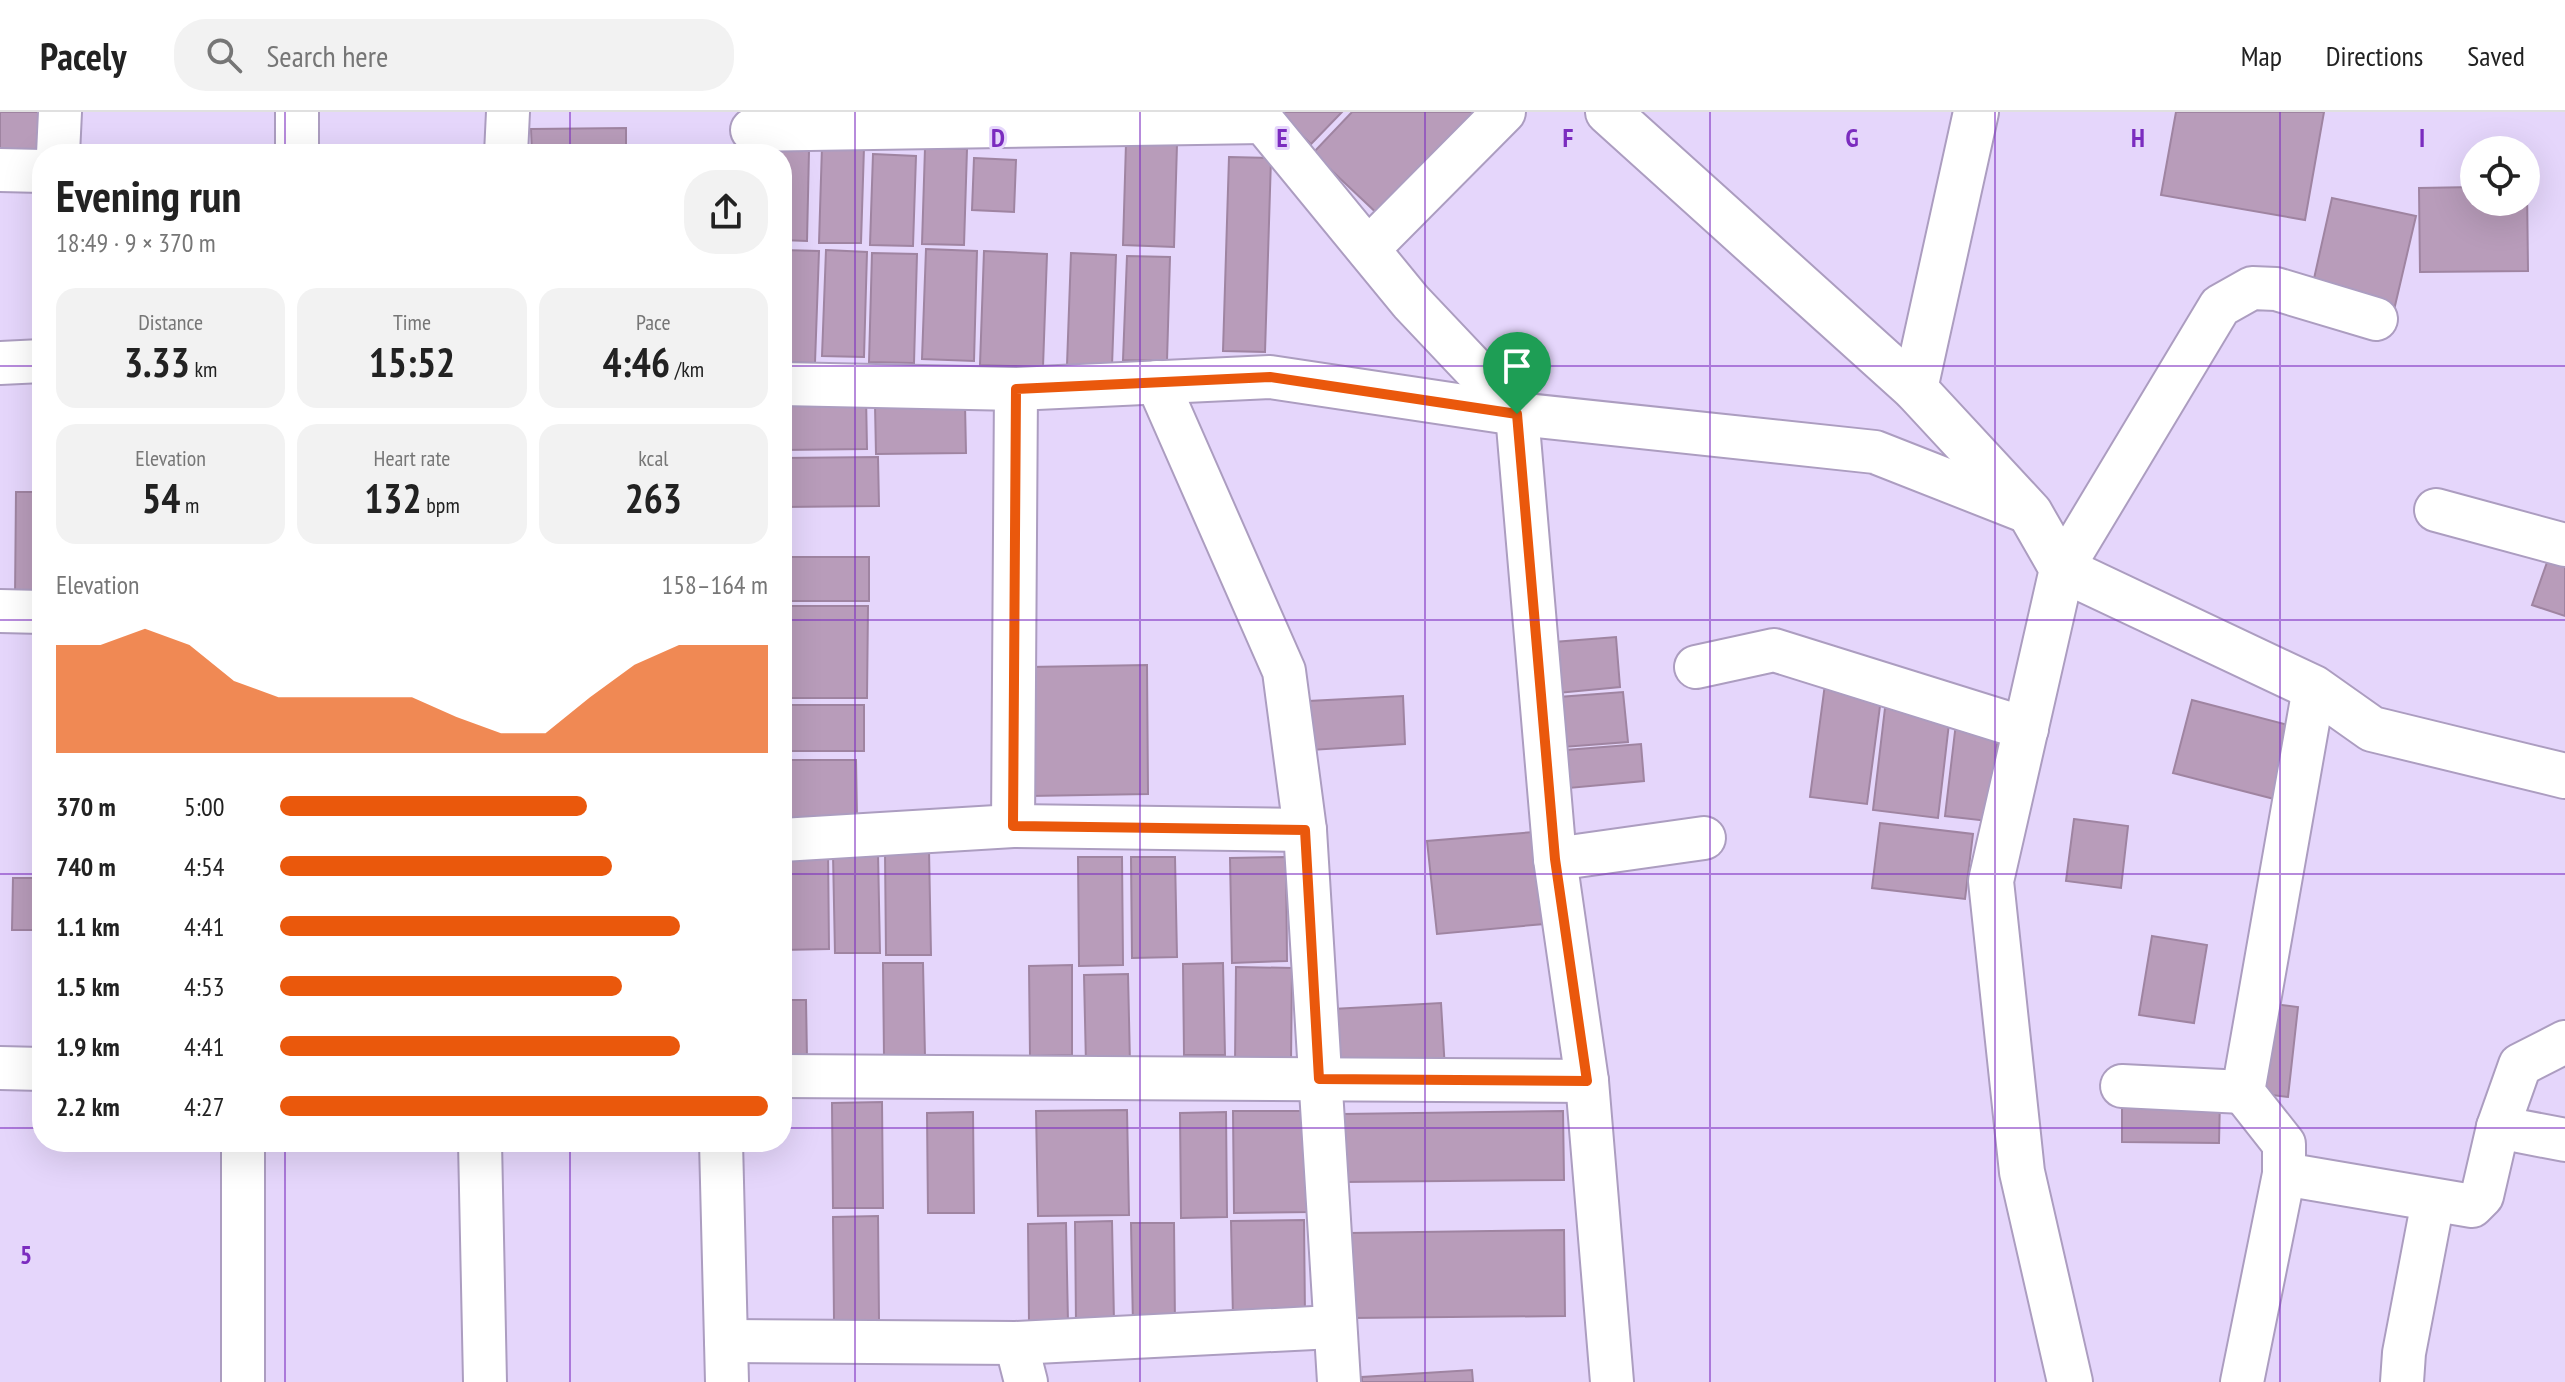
<!DOCTYPE html>
<meta charset="utf-8">
<style>
:root{--surface:#fff;--page:#f2f2f2;--text:#222;--muted:#767676;--line:#e0e0e0;--accent:#ea580c}
body{margin:0;font-family:"PT Sans Narrow",sans-serif;background:var(--page);color:var(--text);height:100vh;display:flex;flex-direction:column;font-size:30px;white-space:nowrap}
*{box-sizing:border-box;margin:0}
p{font-size:26px;color:var(--muted)}
.icon{flex:none;width:44px;height:44px;fill:none;stroke:currentColor;stroke-width:2;stroke-linecap:round;stroke-linejoin:round}
.map{position:relative;flex:1;overflow:hidden}
.drawer{position:absolute;left:32px;top:32px;width:760px;height:1008px;display:flex;flex-direction:column;background:var(--surface);border-radius:32px;box-shadow:0 8px 32px #0002}
.drawer>*{flex:none}
.controls{position:absolute;left:2460px;top:24px;display:grid;gap:16px}
.controls a{display:grid;place-items:center;width:80px;height:80px;border-radius:50%;background:var(--surface);box-shadow:0 8px 32px #0002;font-size:40px}
.pin{position:absolute;display:grid;place-items:center;width:68px;height:68px;color:#fff;margin:-82px -34px;border-radius:50% 50% 50% 0;rotate:-45deg;box-shadow:0 0 8px #0007}
.pin .icon{rotate:45deg}
.round{display:grid;place-items:center;flex:none;width:84px;height:84px;border-radius:32px;background:var(--page)}
.head{display:flex;align-items:center;justify-content:space-between;height:136px;padding:0 24px}
h1{font-size:44px;font-weight:700;line-height:60px}
.stats{display:grid;grid-template-columns:repeat(3,1fr);gap:12px;height:136px;padding:8px 24px}
.stats div{display:grid;align-content:center;border-radius:20px;background:var(--page);text-align:center}
.stats b{font-size:40px;font-weight:700}
.stats small{font-size:22px;font-weight:400}
.stats p{font-size:22px}
.chart{height:224px;padding:16px 24px}
.chart p{display:flex;justify-content:space-between}
.chart svg{width:100%;height:144px;margin-top:8px;fill:var(--accent);opacity:.7}
ul{padding:0 24px;list-style:none;font-size:26px}
li{display:grid;grid-template-columns:128px 96px 1fr;align-items:center;height:60px}
li i{height:20px;border-radius:10px;background:var(--accent)}
header{display:flex;align-items:center;gap:48px;box-sizing:border-box;height:112px;padding:0 40px;background:var(--surface);border-bottom:2px solid var(--line)}
header strong{font-size:38px}
nav{display:flex;gap:44px;margin-inline-start:auto;font-size:28px}
.search{width:560px;height:72px;background:var(--page);display:flex;align-items:center;gap:20px;box-sizing:border-box;padding:0 28px;border-radius:32px;color:var(--muted);font-size:30px}
.map>svg:first-child{display:block}
.building{fill:#b89cba;stroke:#9f84a1;stroke-width:2}
.lines{fill:none;stroke-linecap:round;stroke-linejoin:round}
.minor-casing{stroke:#ac9dc0;stroke-width:46}
.tertiary-casing{stroke:#ac9dc0;stroke-width:48}
.minor{stroke:#fff;stroke-width:42}
.tertiary{stroke:#fff;stroke-width:44}
.route-casing{stroke:#fff;stroke-width:16}
.route{stroke:#ea580c;stroke-width:10}
.grid{fill:none;stroke:#7b2cbf;stroke-width:2;stroke-opacity:0.55}
.grid-label{font-size:26px;text-anchor:middle;font-weight:bold;fill:#7b2cbf;stroke:#e5d6fb;stroke-width:6;stroke-linejoin:round;paint-order:stroke}
</style>
<header>
<strong>Pacely</strong>
<div class="search"><svg class="icon" aria-label="search" viewBox="0 0 24 24"><circle cx="10" cy="10" r="6"/><path d="M15 15l6 6"/></svg>Search here</div>
<nav><a>Map</a><a>Directions</a><a>Saved</a></nav>
</header>
<div class="map">
<svg width="2565" height="1270" viewBox="0 0 2565 1270">
<rect width="100%" height="100%" fill="#e5d6fb"/>
<g class="building">
<path d="M0 0H45V42L0 46Z"/>
<path d="M1277 0H1342L1311 32Z"/>
<path d="M1352 0H1486L1383 107 1313 41Z"/>
<path d="M2176 0H2324L2305 108 2161 83Z"/>
<path d="M626 16V42H532L531 17Z"/>
<path d="M1126 31 1177 32 1174 135 1123 133Z"/>
<path d="M822 34 864 35 861 131H819Z"/>
<path d="M925 36 967 37 964 133 922 132Z"/>
<path d="M767 37 809 39 807 129 782 128V42H767Z"/>
<path d="M873 42 916 44 913 134 870 133Z"/>
<path d="M1229 45 1271 46 1265 240 1223 239Z"/>
<path d="M974 46 1016 48 1014 100 972 98Z"/>
<path d="M2474 75V90H2526L2527 75 2528 159 2420 160 2419 76Z"/>
<path d="M2332 86 2416 104 2394 198 2311 180Z"/>
<path d="M926 137 977 139 974 249 922 247Z"/>
<path d="M782 138 819 139 815 251 782 250Z"/>
<path d="M826 138 867 140 864 245 822 244Z"/>
<path d="M984 139 1047 142 1043 255 980 253Z"/>
<path d="M872 141 917 142 914 251 869 250Z"/>
<path d="M1071 141 1116 143 1112 254 1067 253Z"/>
<path d="M1127 144 1170 145 1167 249 1123 248Z"/>
<path d="M866 284 867 337 782 338V285Z"/>
<path d="M965 292 966 341 876 342 875 293Z"/>
<path d="M878 345 879 394 782 395V346Z"/>
<path d="M16 380H42V486H15Z"/>
<path d="M2551 439 2565 443V504L2532 493Z"/>
<rect x="782" y="445" width="87" height="44"/>
<path d="M782 494H868L867 586H782Z"/>
<path d="M1616 525 1620 575 1558 581 1554 530Z"/>
<path d="M1147 553 1148 682 1029 684 1028 555Z"/>
<path d="M1825 572 1882 579 1867 692 1810 685Z"/>
<path d="M1623 580 1628 630 1563 635 1559 585Z"/>
<path d="M1403 584 1405 632 1311 638 1309 589Z"/>
<path d="M2192 588 2296 615 2278 688 2173 661Z"/>
<rect x="782" y="593" width="82" height="46"/>
<path d="M1885 596 1950 603 1938 706 1873 698Z"/>
<path d="M1956 611 1999 616 1988 709 1945 704Z"/>
<path d="M1641 632 1644 669 1569 676 1566 638Z"/>
<path d="M782 648H856L857 707 782 708Z"/>
<path d="M2074 707 2128 714 2121 776 2066 769Z"/>
<path d="M1880 711 1973 722 1965 787 1872 776Z"/>
<path d="M1534 720 1544 812 1437 822 1427 729Z"/>
<path d="M828 738 829 837 782 838V739Z"/>
<path d="M929 738 931 843H886L885 739Z"/>
<path d="M878 741 880 841H835L833 742Z"/>
<path d="M1078 745H1122L1123 853 1079 854Z"/>
<path d="M1131 745H1175L1177 845 1132 846Z"/>
<path d="M1286 745 1287 849 1232 851 1230 746Z"/>
<path d="M13 766H42V818H12Z"/>
<path d="M2152 824 2207 833 2194 911 2139 903Z"/>
<path d="M883 851H923L925 945 884 946Z"/>
<path d="M1223 851 1225 943H1184L1183 852Z"/>
<path d="M1072 853V943L1030 944 1029 854Z"/>
<path d="M1236 855 1292 856 1291 951H1235Z"/>
<path d="M1128 862 1130 952 1086 953 1084 863Z"/>
<path d="M782 888H806L807 947H782Z"/>
<path d="M1441 891 1445 958 1337 964 1333 897Z"/>
<path d="M2265 891 2298 895 2288 985 2255 981Z"/>
<path d="M2122 985 2220 987 2219 1031 2122 1030Z"/>
<path d="M882 990 883 1096H833L832 991Z"/>
<path d="M1127 998 1129 1103 1038 1104 1036 999Z"/>
<path d="M1233 999H1311L1312 1100 1234 1101Z"/>
<path d="M1563 999 1564 1068 1344 1070 1343 1002Z"/>
<path d="M973 1000 974 1101H928L927 1001Z"/>
<path d="M1226 1000 1227 1105 1181 1106 1180 1001Z"/>
<path d="M878 1104 879 1208 834 1209 833 1105Z"/>
<path d="M1304 1108 1305 1206H1233L1231 1109Z"/>
<path d="M1112 1109 1114 1210 1076 1211 1075 1110Z"/>
<path d="M1066 1111 1068 1211H1029L1028 1112Z"/>
<path d="M1131 1111H1174L1175 1214 1133 1215Z"/>
<path d="M1564 1118 1565 1204 1351 1206 1350 1121Z"/>
<path d="M1472 1258 1473 1270H1362V1265Z"/>
</g>
<g class="lines">
<defs>
<g id="minor">
<path d="M297 0V42"/>
<path d="M1255 0 1411 190 1517 302 1555 747 1587 969 1612 1270"/>
<path d="M752 18 1263 10"/>
<path d="M58 42 60 0"/>
<path d="M506 42 508 0"/>
<path d="M0 58 42 59"/>
<path d="M1368 137 1504 0"/>
<path d="M0 251 42 249"/>
<path d="M1157 270 1284 559 1305 718 1339 1270"/>
<path d="M782 272 1016 277 1270 265 1517 302 1875 340 2030 401"/>
<path d="M2436 398 2565 433"/>
<path d="M2062 457 2220 194 2252 176 2276 177 2376 207"/>
<path d="M0 499 42 500"/>
<path d="M1696 555 1774 538 2027 617"/>
<path d="M1013 714 1016 277"/>
<path d="M782 728 1013 714 1305 718"/>
<path d="M1555 747 1704 726"/>
<path d="M0 956 42 957"/>
<path d="M782 964 1587 969"/>
<path d="M2122 974 2243 980"/>
<path d="M2498 1015 2565 1028"/>
<path d="M243 1030V1270"/>
<path d="M480 1030 485 1270"/>
<path d="M721 1030 727 1270"/>
<path d="M2284 1062 2472 1094 2482 1084 2498 1015 2520 953 2565 930"/>
<path d="M726 1229 1016 1231 1333 1215"/>
<path d="M1016 1231 1026 1270"/>
<path d="M2242 1270 2284 1062V1032L2243 980 2314 576"/>
<path d="M2402 1270 2404 1241 2433 1089"/>
</g>
<g id="tertiary">
<path d="M1608 0 1915 277 2030 401 2062 457 1991 769 2022 1060 2070 1270"/>
<path d="M1915 277 1976 0"/>
<path d="M2062 457 2314 576 2372 617 2565 664"/>
</g>
</defs>
<use href="#minor" class="minor-casing"/>
<use href="#tertiary" class="tertiary-casing"/>
<use href="#minor" class="minor"/>
<use href="#tertiary" class="tertiary"/>
</g>
<g class="lines">
<defs>
<path id="route" d="M1270 265 1517 302 1555 747 1587 969 1319 967 1305 718 1013 714 1016 277Z"/>
</defs>
<use href="#route" class="route-casing"/>
<use href="#route" class="route"/>
</g>
<path class="grid" d="M285 0V42M570 0V42M855 0V1270M1140 0V1270M1425 0V1270M1710 0V1270M1995 0V1270M2280 0V1270M0 254H42M782 254H2565M0 508H42M782 508H2565M0 762H42M782 762H2565M0 1016H42M782 1016H2565M285 1030V1270M570 1030V1270"/>
<g class="grid-label">
<text x="998" y="35">D</text>
<text x="1282" y="35">E</text>
<text x="1568" y="35">F</text>
<text x="1852" y="35">G</text>
<text x="2138" y="35">H</text>
<text x="2422" y="35">I</text>
<text x="26" y="1152">5</text>
</g>
</svg>
<div class="controls">
<a><svg class="icon" aria-label="locate" viewBox="0 0 24 24"><circle cx="12" cy="12" r="6"/><path d="M12 2v4M12 18v4M2 12h4M18 12h4"/></svg></a>
</div>
<div class="pin" style="left:1517px;top:302px;background:#1e9e55"><svg class="icon" aria-label="arrive" viewBox="0 0 24 24"><path d="M6 21V4h12l-3 4 3 4H6"/></svg></div>
<section class="drawer">
<div class="head"><div><h1>Evening run</h1><p>18:49 · 9 × 370 m</p></div><a class="round"><svg class="icon" aria-label="share" viewBox="0 0 24 24"><path d="M12 15V3M7 8l5-5 5 5M5 13v7h14v-7"/></svg></a></div>
<div class="stats">
<div><p>Distance</p><b>3.33<small> km</small></b></div>
<div><p>Time</p><b>15:52</b></div>
<div><p>Pace</p><b>4:46<small> /km</small></b></div>
</div>
<div class="stats">
<div><p>Elevation</p><b>54<small> m</small></b></div>
<div><p>Heart rate</p><b>132<small> bpm</small></b></div>
<div><p>kcal</p><b>263</b></div>
</div>
<div class="chart"><p><span>Elevation</span>158–164 m</p>
<svg viewBox="0 0 160 44" preserveAspectRatio="none"><path d="M0 44V11L10 11L20 6L30 11L40 22L50 27L60 27L70 27L80 27L90 33L100 38L110 38L120 27L130 17L140 11L150 11L160 11V44z"/></svg>
</div>
<ul>
<li><b>370 m</b>5:00<i style="width:63%"></i></li>
<li><b>740 m</b>4:54<i style="width:68%"></i></li>
<li><b>1.1 km</b>4:41<i style="width:82%"></i></li>
<li><b>1.5 km</b>4:53<i style="width:70%"></i></li>
<li><b>1.9 km</b>4:41<i style="width:82%"></i></li>
<li><b>2.2 km</b>4:27<i style="width:100%"></i></li>
</ul>
</section>
</div>
